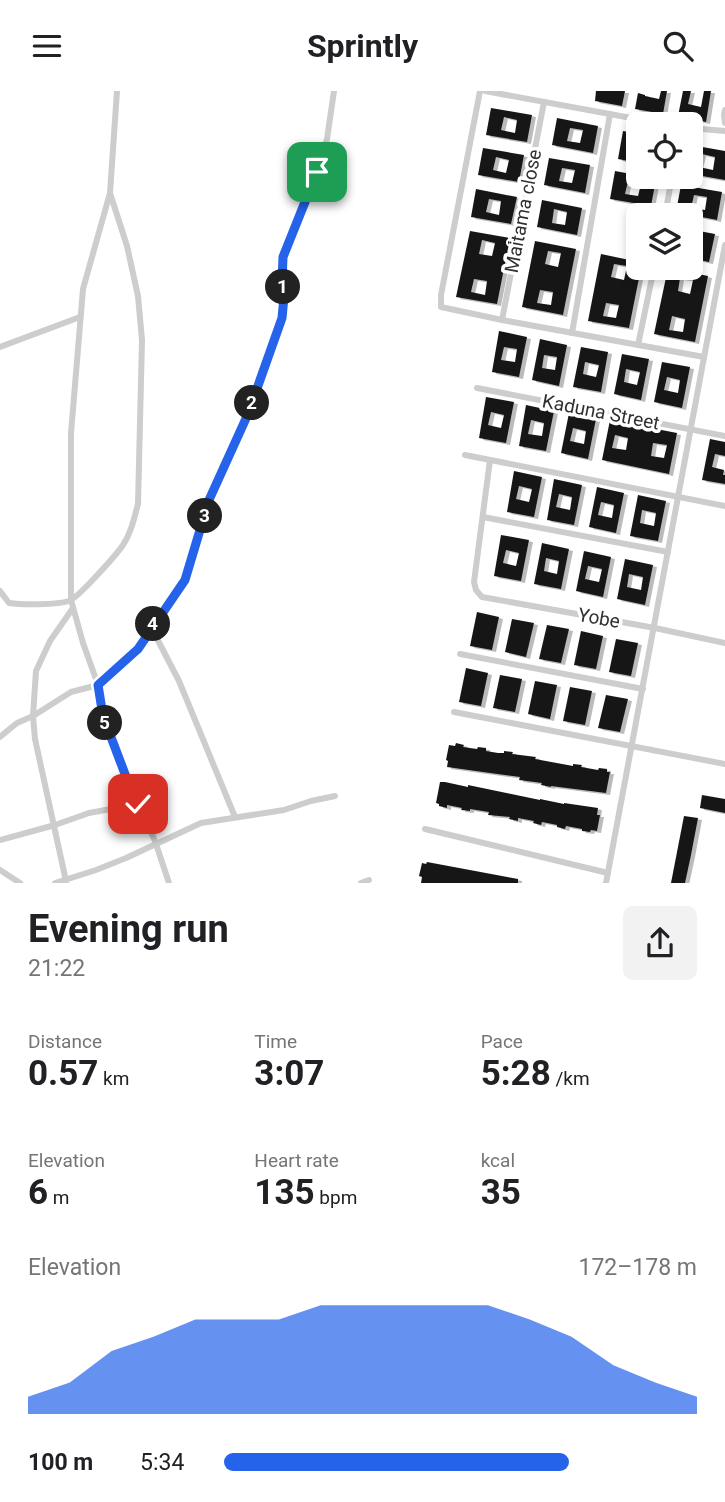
<!DOCTYPE html>
<meta charset="utf-8">
<style>
:root{--surface:#fff;--page:#f2f2f2;--text:#202124;--muted:#757577;--accent:#2563eb}
body{margin:0;font-family:Roboto,sans-serif;background:var(--page);color:var(--text);height:100vh;display:flex;flex-direction:column;font-size:26px;white-space:nowrap}
*{box-sizing:border-box;margin:0}
p{font-size:23px;color:var(--muted)}
.icon{flex:none;width:38px;height:38px;fill:none;stroke:currentColor;stroke-width:2;stroke-linecap:round;stroke-linejoin:round}
.map{position:relative;height:792px;overflow:hidden}
.side{display:flex;flex-direction:column;background:var(--surface);flex:1}
.side>*{flex:none}
.tools{position:absolute;left:626px;top:21px;display:grid;gap:14px}
.tools a{display:grid;place-items:center;width:77px;height:77px;border-radius:10px;background:var(--surface);box-shadow:0 4px 10px #0003;font-size:35px}
.pin{position:absolute;display:grid;place-items:center;width:60px;height:60px;color:#fff;margin:-30px;border-radius:14px;box-shadow:0 4px 10px #0006}
.km{position:absolute;width:35px;height:35px;margin:-18px;border-radius:50%;background:#222;color:#fff;font-size:19px;line-height:35px;text-align:center}
.round{display:grid;place-items:center;flex:none;width:74px;height:74px;border-radius:10px;background:var(--page)}
.summary{display:flex;align-items:center;justify-content:space-between;height:119px;padding:0 28px}
h1{font-size:38px;font-weight:700;line-height:52px}
.figures{display:grid;grid-template-columns:repeat(3,1fr);gap:10px;height:119px;padding:7px 28px}
.figures div{display:grid;align-content:center}
.figures b{font-size:35px;font-weight:700}
.figures small{font-size:19px;font-weight:400}
.figures p{font-size:19px}
.chart{height:196px;padding:14px 28px}
.chart p{display:flex;justify-content:space-between}
.chart svg{width:100%;height:126px;margin-top:7px;fill:var(--accent);opacity:.7}
ul{padding:0 28px;list-style:none;font-size:23px}
li{display:grid;grid-template-columns:112px 84px 1fr;align-items:center;height:52px}
li i{height:18px;border-radius:9px;background:var(--accent)}
header{display:flex;justify-content:space-between;align-items:center;height:91px;padding:0 28px;background:var(--surface);font-size:32px;font-weight:700}
.map>svg:first-child{display:block}
.building{fill:#171717;fill-rule:evenodd;filter:url(#shadow)}
.lines{fill:none;stroke-linecap:round;stroke-linejoin:round}
.street{stroke:#cdcdcd;stroke-width:6}
.route-casing{stroke:#fff;stroke-width:14}
.route{stroke:#2563eb;stroke-width:9}
.labels{text-anchor:middle;dominant-baseline:central;stroke-width:7;stroke-linejoin:round;paint-order:stroke}
.street-label{font-size:19px;fill:#303030;stroke:#fff}
</style>
<header><svg class="icon" aria-label="menu" viewBox="0 0 24 24"><path d="M4 6h16M4 12h16M4 18h16"/></svg>Sprintly<svg class="icon" aria-label="search" viewBox="0 0 24 24"><circle cx="10" cy="10" r="6"/><path d="M15 15l6 6"/></svg></header>
<div class="map">
<svg width="725" height="792" viewBox="0 0 725 792">
<defs>
<filter id="shadow"><feDropShadow dx="4" dy="2" stdDeviation="0" flood-color="#0004"/></filter>
</defs>
<rect width="100%" height="100%" fill="#fff"/>
<g class="building">
<path d="M596 0H625L622 15 595 10Z"/>
<path d="M661 0H667L663 23 635 18 638 2 645 4V5L659 8Z"/>
<path d="M683 0H691L688 13 701 16 704 0H711L706 31 678 25Z"/>
<path d="M491 17 532 24 527 51 486 44ZM504 26 517 29 515 42 501 39Z"/>
<path d="M557 27 598 35 593 62 552 54ZM570 37 583 39 580 52 567 50Z"/>
<path d="M623 40 639 43 638 50H636L633 71 618 68Z"/>
<path d="M691 54 725 60V89L691 83ZM702 63 715 66 713 79 699 76Z"/>
<path d="M483 57 524 64 519 91 478 84ZM496 66 509 69 506 82 493 79Z"/>
<path d="M549 67 590 74 585 102 544 94ZM562 77 575 79 572 92 559 90Z"/>
<path d="M615 80 631 83 630 86 656 88 651 115 610 108ZM628 90 641 93 638 105 625 103Z"/>
<path d="M681 94 722 101 717 129 676 121ZM694 104 707 106 705 119 691 117Z"/>
<path d="M476 98 517 106 511 133 471 126ZM489 108 501 110 499 124 486 121Z"/>
<path d="M542 109 582 117 577 144 537 136ZM554 118 567 121 565 134 552 132Z"/>
<path d="M470 140 510 147 497 213 456 206ZM482 149 495 152 492 165 479 163ZM474 188 487 190 485 204 471 201Z"/>
<path d="M699 140 715 143 709 171 694 168 695 161H697Z"/>
<path d="M535 150 576 158 563 224 522 216ZM548 160 561 162 558 176 545 173ZM540 199 553 201 551 214 537 212Z"/>
<path d="M601 163 639 171V177H641L629 237 588 230ZM614 173 627 175 624 189 611 186ZM606 212 619 214 616 227 603 225Z"/>
<path d="M668 177 708 185 695 251 654 243ZM680 187 693 189 690 203 678 200ZM672 225 685 228 683 241 669 239Z"/>
<path d="M499 240 527 246 519 286 492 281ZM504 256 517 258 515 271 501 269Z"/>
<path d="M540 248 567 254 559 295 532 289ZM544 264 557 266 555 279 542 277Z"/>
<path d="M581 256 608 261 601 301 573 296ZM585 271 599 274 596 286 583 283Z"/>
<path d="M622 263 649 268 641 309 614 303ZM626 278 640 281 637 294 624 291Z"/>
<path d="M662 271 690 276 682 317 654 311ZM667 286 680 289 678 302 664 299Z"/>
<path d="M486 306 514 311 506 352 479 347ZM491 321 504 324 501 337 488 334Z"/>
<path d="M526 314 554 320 546 360 519 355ZM531 329 544 332 542 345 528 343Z"/>
<path d="M569 322 596 328 588 368 561 362ZM573 337 586 340 584 353 570 350Z"/>
<path d="M610 329 677 342 669 383 602 369ZM615 344 628 347 626 359 612 357ZM653 352 667 354 664 367 651 365Z"/>
<path d="M710 348 725 351V365L715 363 712 376 724 379 723 384H725V393L702 389Z"/>
<path d="M514 380 542 386 534 426 507 421ZM519 395 532 398 529 411 516 408Z"/>
<path d="M554 388 582 394 574 434 547 429ZM559 403 572 406 570 419 556 416Z"/>
<path d="M597 396 624 402 616 442 589 436ZM601 411 614 414 612 427 598 424Z"/>
<path d="M638 404 666 410 658 450 630 445ZM642 419 656 422 654 435 640 432Z"/>
<path d="M501 444 529 449 521 490 494 485ZM506 459 519 462 516 475 503 472Z"/>
<path d="M542 452 569 458 561 498 534 493ZM546 467 559 470 557 483 544 480Z"/>
<path d="M584 460 611 466 603 506 576 500ZM588 475 602 478 599 491 585 488Z"/>
<path d="M625 468 653 474 645 514 617 508ZM629 483 643 486 641 499 627 496Z"/>
<path d="M477 521 499 526 492 559 470 555Z"/>
<path d="M512 528 534 532 526 566 505 561Z"/>
<path d="M547 534 569 538 561 572 539 568Z"/>
<path d="M581 540 603 545 596 578 574 574Z"/>
<path d="M616 548 638 552 631 585 609 581Z"/>
<path d="M466 577 488 582 481 615 459 611Z"/>
<path d="M500 584 522 588 515 621 493 617Z"/>
<path d="M535 590 557 594 550 628 528 623Z"/>
<path d="M570 596 592 600 585 634 563 630Z"/>
<path d="M606 604 628 608 620 641 598 637Z"/>
<path d="M456 652 464 654 463 656 477 658 478 656 486 657V660L498 662H504V660L513 661 512 663 536 666 535 668 573 675V673L582 674 581 676 598 679 599 677 607 678V681H610L606 702 551 695V696L541 694 542 692 519 689 520 686 447 676 448 670 446 669 449 654 455 655Z"/>
<path d="M440 691H445L468 696V694L540 709V708L564 713V712L598 717 597 724H600L597 740 591 739 590 741 582 740V738L566 735 565 738 557 736V734L542 731 541 734 533 732 534 730 518 727V730L509 728 510 726 488 724 489 721 470 718V720L461 719 462 717 447 714V717L439 715V713L436 712Z"/>
<path d="M702 704 725 708V722L700 717Z"/>
<path d="M684 725 698 727 691 764 685 792H671Z"/>
<path d="M427 771 518 788V792H421L422 786 419 785 422 772 426 773Z"/>
</g>
<g class="lines">
<g class="street">
<path d="M117 0 110 102 83 198 71 342V509L83 552 98 594 103 625 128 691 155 750 169 792"/>
<path d="M480 0 441 204V216L502 229 704 266"/>
<path d="M485 0 664 33"/>
<path d="M725 19 724 24 725 32"/>
<path d="M691 37 725 40"/>
<path d="M665 124 672 86"/>
<path d="M502 229 544 11"/>
<path d="M572 242 610 23"/>
<path d="M638 254 654 177"/>
<path d="M0 256 80 226"/>
<path d="M477 297 725 345"/>
<path d="M465 364 725 415"/>
<path d="M490 369 474 491 476 499 482 506 655 537 725 552"/>
<path d="M483 426 668 461"/>
<path d="M0 500 9 512C22 514 57 514 69 510 78 507 117 463 123 454 131 442 134 428 138 413L142 249 138 205 127 155 110 102"/>
<path d="M151 536 179 590 235 726"/>
<path d="M460 563 643 598"/>
<path d="M454 621 725 673"/>
<path d="M0 646 17 632 33 625 71 601 98 594 138 558 185 489 209 409 248 323 282 227 284 206 282 192 283 166 317 81 327 48 334 0"/>
<path d="M425 738 608 782"/>
<path d="M0 749 55 734 89 722 138 713"/>
<path d="M0 779 20 792"/>
<path d="M66 790 35 648 33 625 36 580 50 550 73 517"/>
<path d="M55 792 96 779 126 767 201 732 284 719 311 710 335 705"/>
<path d="M361 792 369 789"/>
<path d="M606 792 725 154"/>
</g>
</g>
<g class="lines">
<defs>
<path id="route" d="M138 713 128 691 103 625 98 594 138 558 185 489 209 409 248 323 282 227 284 206 282 192 283 166 317 81"/>
</defs>
<use href="#route" class="route-casing"/>
<use href="#route" class="route"/>
</g>
<g class="labels">
<g class="street-label">
<text transform="translate(523 120) rotate(-79)">Maitama close</text>
<text transform="translate(601 321) rotate(11)">Kaduna Street</text>
<text transform="translate(599 527) rotate(10)">Yobe</text>
</g>
</g>
</svg>
<div class="tools">
<a><svg class="icon" aria-label="locate" viewBox="0 0 24 24"><circle cx="12" cy="12" r="6"/><path d="M12 2v4M12 18v4M2 12h4M18 12h4"/></svg></a>
<a><svg class="icon" aria-label="layers" viewBox="0 0 24 24"><path d="M12 4l9 5-9 5-9-5zM3 14l9 5 9-5"/></svg></a>
</div>
<div class="pin" style="left:317px;top:81px;background:#1e9e55"><svg class="icon" aria-label="arrive" viewBox="0 0 24 24"><path d="M6 21V4h12l-3 4 3 4H6"/></svg></div>
<div class="pin" style="left:138px;top:713px;background:#d93025"><svg class="icon" aria-label="check" viewBox="0 0 24 24"><path d="M5 12l5 5 9-10"/></svg></div>
<b class="km" style="left:283px;top:196px">1</b>
<b class="km" style="left:252px;top:312px">2</b>
<b class="km" style="left:205px;top:425px">3</b>
<b class="km" style="left:153px;top:533px">4</b>
<b class="km" style="left:105px;top:632px">5</b>
</div>
<section class="side">
<div class="summary"><div><h1>Evening run</h1><p>21:22</p></div><a class="round"><svg class="icon" aria-label="share" viewBox="0 0 24 24"><path d="M12 15V3M7 8l5-5 5 5M5 13v7h14v-7"/></svg></a></div>
<div class="figures">
<div><p>Distance</p><b>0.57<small> km</small></b></div>
<div><p>Time</p><b>3:07</b></div>
<div><p>Pace</p><b>5:28<small> /km</small></b></div>
</div>
<div class="figures">
<div><p>Elevation</p><b>6<small> m</small></b></div>
<div><p>Heart rate</p><b>135<small> bpm</small></b></div>
<div><p>kcal</p><b>35</b></div>
</div>
<div class="chart"><p><span>Elevation</span>172–178 m</p>
<svg viewBox="0 0 160 44" preserveAspectRatio="none"><path d="M0 44V38L10 33L20 22L30 17L40 11L50 11L60 11L70 6L80 6L90 6L100 6L110 6L120 11L130 17L140 27L150 33L160 38V44z"/></svg>
</div>
<ul>
<li><b>100 m</b>5:34<i style="width:73%"></i></li>
</ul>
</section>
